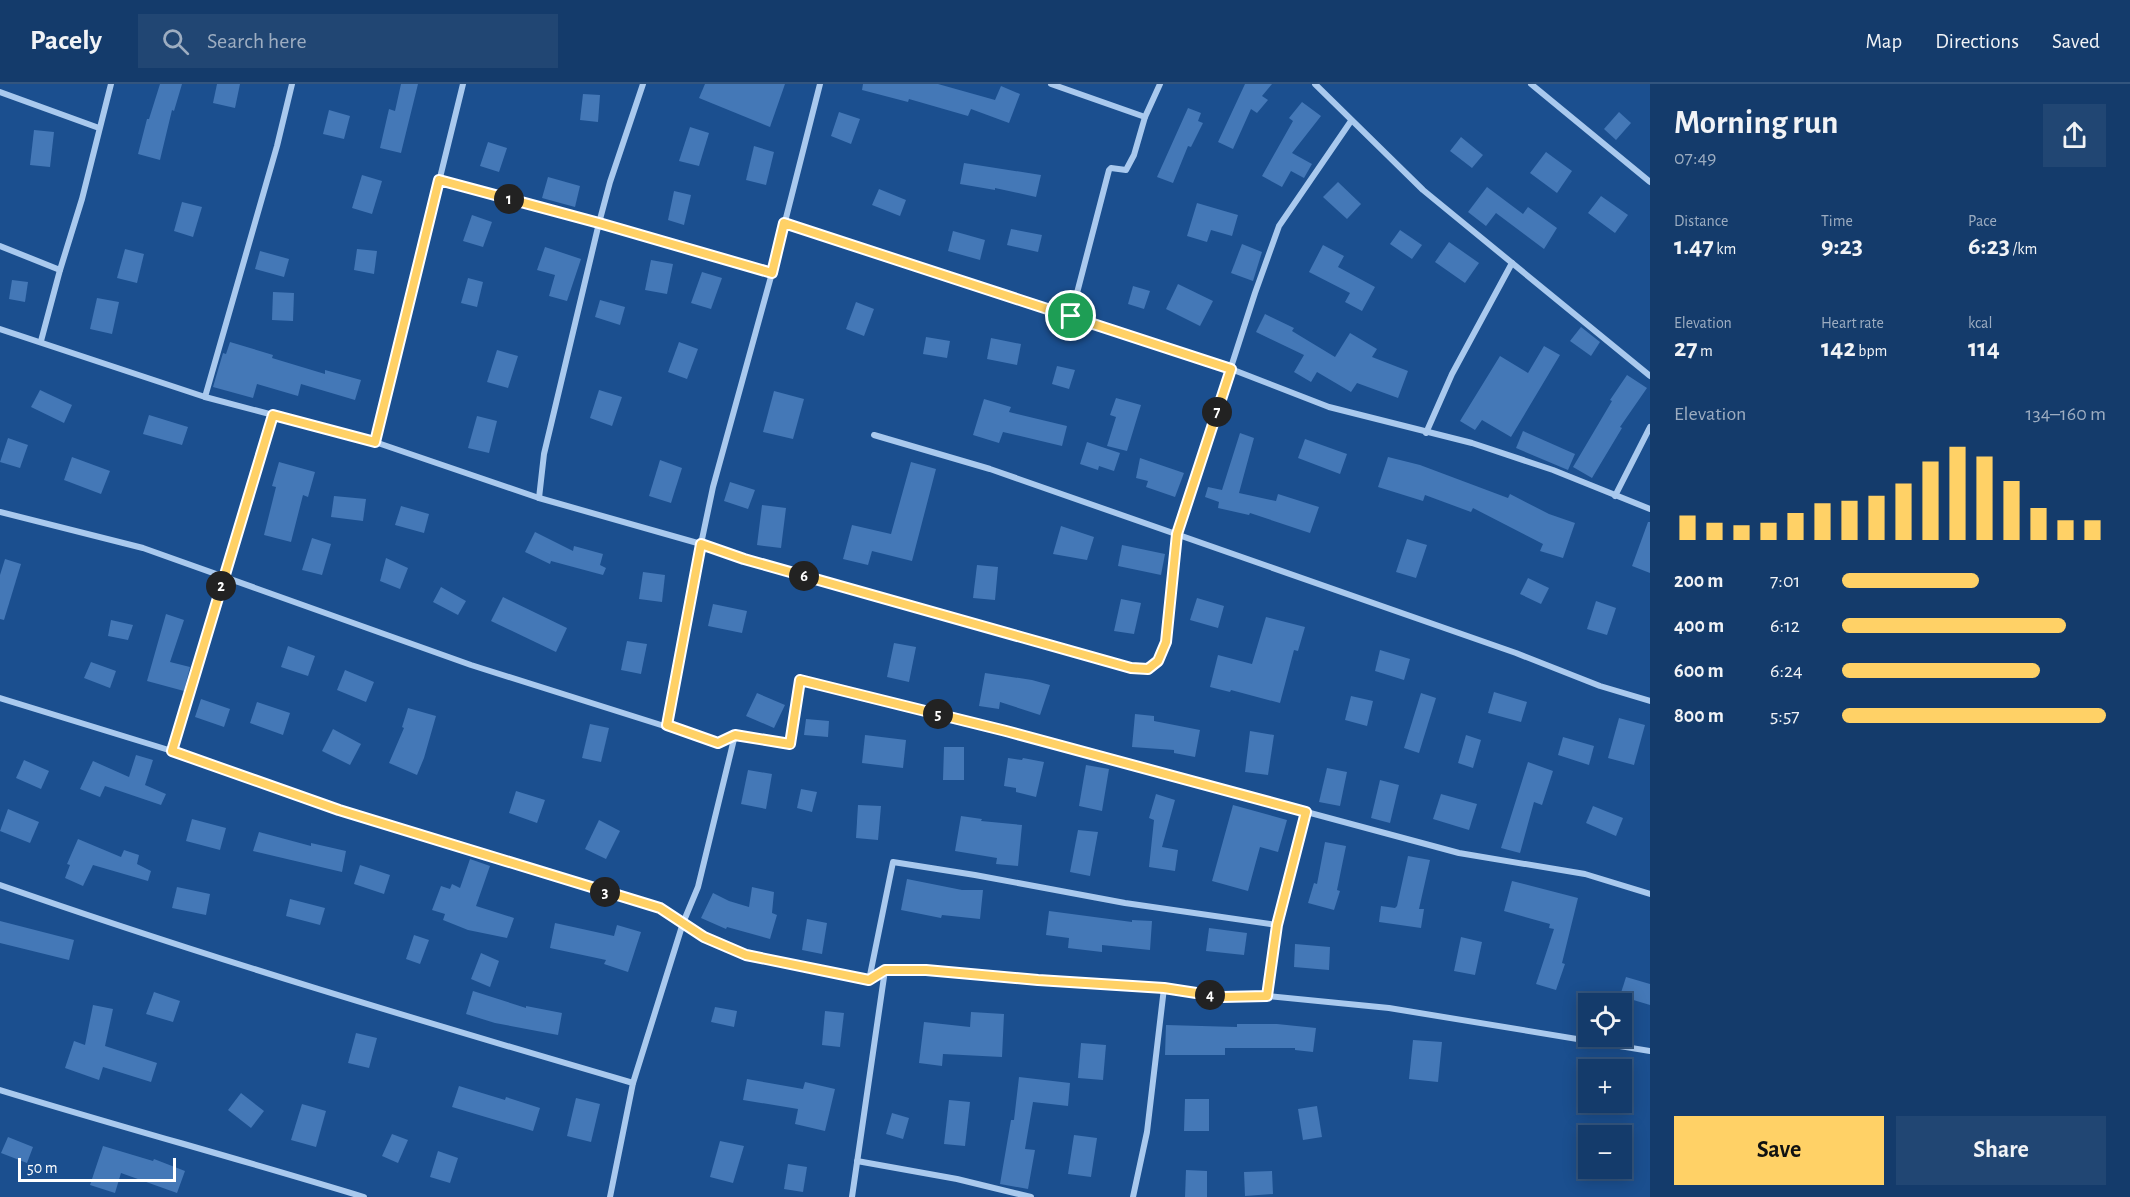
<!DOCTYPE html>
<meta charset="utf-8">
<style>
:root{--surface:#143b6b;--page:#214673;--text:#f1f3f6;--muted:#9dadc1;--line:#33557e;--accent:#ffd166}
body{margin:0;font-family:"Alegreya Sans",sans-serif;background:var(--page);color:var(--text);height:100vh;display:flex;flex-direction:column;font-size:22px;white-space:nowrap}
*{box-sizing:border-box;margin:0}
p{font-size:20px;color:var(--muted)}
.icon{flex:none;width:33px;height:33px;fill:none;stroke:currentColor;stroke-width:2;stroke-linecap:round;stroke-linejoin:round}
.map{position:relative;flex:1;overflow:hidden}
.details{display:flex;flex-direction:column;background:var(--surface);width:480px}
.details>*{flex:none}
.tools{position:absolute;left:1578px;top:909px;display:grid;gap:12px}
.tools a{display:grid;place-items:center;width:54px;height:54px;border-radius:0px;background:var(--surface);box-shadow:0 3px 15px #0003,0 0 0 2px var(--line);font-size:30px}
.scale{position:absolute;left:18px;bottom:15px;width:158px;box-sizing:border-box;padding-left:6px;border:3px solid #fff;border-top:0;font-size:16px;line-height:21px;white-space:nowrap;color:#fff;-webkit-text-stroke:4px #1b4f8f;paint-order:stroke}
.pin{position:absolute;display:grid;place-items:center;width:51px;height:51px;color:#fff;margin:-26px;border:3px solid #fff;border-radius:50%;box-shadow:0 2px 6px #0007}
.km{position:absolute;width:30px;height:30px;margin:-15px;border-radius:50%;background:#222;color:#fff;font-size:16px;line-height:30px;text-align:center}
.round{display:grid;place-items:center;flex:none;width:63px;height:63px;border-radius:0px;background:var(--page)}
.overview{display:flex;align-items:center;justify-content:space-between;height:102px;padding:0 24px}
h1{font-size:33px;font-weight:700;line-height:45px}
.stats{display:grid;grid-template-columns:repeat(3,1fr);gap:9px;height:102px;padding:6px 24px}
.stats div{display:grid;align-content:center}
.stats b{font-size:26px;font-weight:700}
.stats small{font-size:16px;font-weight:400}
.stats p{font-size:16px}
.chart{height:168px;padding:12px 24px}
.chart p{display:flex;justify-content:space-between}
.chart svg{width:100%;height:108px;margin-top:6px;stroke:var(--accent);stroke-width:6}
.action{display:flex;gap:12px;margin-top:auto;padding:12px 24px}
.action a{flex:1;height:69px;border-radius:0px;background:var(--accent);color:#111;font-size:24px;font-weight:700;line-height:69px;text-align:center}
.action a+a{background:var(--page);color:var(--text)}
ul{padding:0 24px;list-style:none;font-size:20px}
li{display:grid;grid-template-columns:96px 72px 1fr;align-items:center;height:45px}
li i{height:15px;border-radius:8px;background:var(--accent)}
header{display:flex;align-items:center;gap:36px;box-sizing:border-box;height:84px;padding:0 30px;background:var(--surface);border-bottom:2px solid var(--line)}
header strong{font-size:28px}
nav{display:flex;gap:33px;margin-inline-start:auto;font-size:21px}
.search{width:420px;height:54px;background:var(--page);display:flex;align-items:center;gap:15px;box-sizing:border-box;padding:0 21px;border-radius:0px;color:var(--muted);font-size:22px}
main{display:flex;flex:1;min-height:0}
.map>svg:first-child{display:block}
.building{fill:#4478b7}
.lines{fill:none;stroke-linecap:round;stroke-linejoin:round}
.minor{stroke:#a9c9ee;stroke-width:6}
.route-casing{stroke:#fff;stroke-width:12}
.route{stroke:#ffd166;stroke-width:8}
</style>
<header>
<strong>Pacely</strong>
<div class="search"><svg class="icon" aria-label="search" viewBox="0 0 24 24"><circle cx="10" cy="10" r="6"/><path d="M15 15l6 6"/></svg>Search here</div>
<nav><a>Map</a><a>Directions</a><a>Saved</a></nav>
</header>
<main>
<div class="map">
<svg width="1650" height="1113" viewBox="0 0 1650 1113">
<rect width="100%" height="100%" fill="#1b4f8f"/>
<g class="building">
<path d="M160 0H182L174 27 172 26 160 76 138 70 147 35H149Z"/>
<path d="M217 0H240L235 24 213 19Z"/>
<path d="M401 0H418L401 69 380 64 389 25 395 27Z"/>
<path d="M705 0H785L770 43 699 14Z"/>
<path d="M863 0H938L995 16 1001 2 1020 10 1009 39 971 25 968 32 909 15 908 18 862 6Z"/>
<path d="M1245 0H1272L1262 12 1268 16 1257 29 1251 25 1233 65 1218 58Z"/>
<path d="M583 10 600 11 598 38 580 36Z"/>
<path d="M1302 18 1321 32 1292 69 1312 80 1304 94 1291 87 1282 103 1262 92 1293 37 1289 34Z"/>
<path d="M1188 24 1201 29 1198 37 1203 39 1191 63 1188 62 1173 99 1157 93Z"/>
<path d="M329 26 350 32 344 55 323 50Z"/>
<path d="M839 28 860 35 851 60 831 52Z"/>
<path d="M1619 28 1631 39 1616 56 1604 45Z"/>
<path d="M690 43 709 49 699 82 679 77Z"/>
<path d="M34 46 54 48 50 83 30 81Z"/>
<path d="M1461 53 1483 71 1472 84 1450 67Z"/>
<path d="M488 58 507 64 499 88 480 82Z"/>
<path d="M754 62 774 68 766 101 746 96Z"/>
<path d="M1546 68 1572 87 1557 109 1530 89Z"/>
<path d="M964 79 1041 91 1036 113 995 104V106L960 100Z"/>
<path d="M362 91 382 97 372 130 352 124Z"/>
<path d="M548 93 580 102 575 123 542 114Z"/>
<path d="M1338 98 1361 120 1347 135 1323 113Z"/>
<path d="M1487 103 1523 130 1528 123 1557 144 1544 165 1496 129 1486 142 1468 128Z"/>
<path d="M879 105 906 116 900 132 872 121Z"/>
<path d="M674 107 691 111 684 141 668 136Z"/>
<path d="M1601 112 1628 131 1615 149 1588 129Z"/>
<path d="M182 118 202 123 193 153 174 147Z"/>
<path d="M1197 119 1238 131 1232 152 1211 146 1207 158 1187 152Z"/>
<path d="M472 131 492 138 483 163 463 157Z"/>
<path d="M1011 145 1042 151 1038 168 1007 161Z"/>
<path d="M1400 146 1422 161 1412 175 1390 160Z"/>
<path d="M953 147 985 156 980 176 948 167Z"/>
<path d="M1449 158 1479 179 1465 199 1435 178Z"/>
<path d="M1242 160 1262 168 1253 197 1231 189Z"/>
<path d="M1323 161 1344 172 1338 183 1375 203 1362 227 1345 218 1350 209 1309 188Z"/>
<path d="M545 163 581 175 567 217 549 212 555 191 537 186Z"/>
<path d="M125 165 144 170 137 199 117 194Z"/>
<path d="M357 165 377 167 374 190 354 186Z"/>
<path d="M260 167 289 175 284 193 255 185Z"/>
<path d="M651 176 673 180 667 210 645 206Z"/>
<path d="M702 188 722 194 711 225 691 219Z"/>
<path d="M468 194 483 198 477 223 461 219Z"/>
<path d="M12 196 28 198 25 218 9 215Z"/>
<path d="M1178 200 1213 217 1200 242 1166 225Z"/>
<path d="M1133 202 1150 207 1144 225 1128 220Z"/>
<path d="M273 208 294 209 293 237 272 236Z"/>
<path d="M97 214 119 218 112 250 90 245Z"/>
<path d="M600 216 625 223 620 241 595 233Z"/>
<path d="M856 218 874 225 864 252 846 245Z"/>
<path d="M1265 230 1294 244 1292 247 1335 273 1350 249 1377 265 1372 273 1408 287 1398 314 1357 299 1351 308 1317 288 1311 298 1294 288 1304 271 1256 248Z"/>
<path d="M1581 243 1600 258 1591 272 1570 257Z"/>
<path d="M926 253 950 257 947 274 923 270Z"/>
<path d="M991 254 1021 260 1017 281 987 275Z"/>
<path d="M230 258 273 271 272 274 325 290V286L361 296 355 316 301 300 298 312 257 300 253 314 213 303 223 269 226 270Z"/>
<path d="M679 258 698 265 687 295 668 288Z"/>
<path d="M1544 262 1560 271 1511 353 1482 336 1475 346 1460 337 1500 272 1528 289Z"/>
<path d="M497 266 518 272 508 304 487 298Z"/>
<path d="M1057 282 1075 286 1069 305 1052 300Z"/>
<path d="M1627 291 1647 304 1620 343 1622 344 1592 394 1573 383 1612 317 1610 316Z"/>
<path d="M40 306 72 321 64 339 31 323Z"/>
<path d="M599 306 622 313 612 342 590 334Z"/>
<path d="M774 307 804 315 793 355 763 348Z"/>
<path d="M1116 314 1141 321 1127 367 1107 362 1116 333 1110 331Z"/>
<path d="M984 315 1011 323 1009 328 1067 342 1062 362 1003 348 999 359 973 351Z"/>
<path d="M149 331 188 343 182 361 143 350Z"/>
<path d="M477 332 497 337 489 369 468 364Z"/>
<path d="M1523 347 1575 370 1568 386 1516 364Z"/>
<path d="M1240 349 1254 354 1239 409 1276 417 1278 410 1319 423 1310 449 1250 429 1249 431 1218 424 1219 418 1205 413 1208 403 1222 406Z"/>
<path d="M8 354 28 361 20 384 0 378Z"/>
<path d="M1305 355 1347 370 1340 390 1298 374Z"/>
<path d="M1087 358 1120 369 1114 387 1099 382 1098 386 1080 380Z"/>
<path d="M72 373 110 387 101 410 64 396Z"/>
<path d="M1388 373 1420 381 1508 414 1510 410 1549 430 1575 439 1563 474 1540 467 1543 460 1473 424 1471 428 1425 411 1423 417 1378 403Z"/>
<path d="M1140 374 1184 389 1175 413 1146 403 1148 397 1136 394Z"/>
<path d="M660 376 682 384 671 419 649 412Z"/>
<path d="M279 378 315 388 308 413 303 411 291 458 264 451 276 403 272 402Z"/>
<path d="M911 378 936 385 912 477 872 467 868 481 843 475 852 441 891 450Z"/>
<path d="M730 398 755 406 748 425 724 417Z"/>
<path d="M334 412 366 415 363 437 331 433Z"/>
<path d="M762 421 786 424 781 464 757 461Z"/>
<path d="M401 422 429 430 424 449 395 441Z"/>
<path d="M1648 438H1650V489L1632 482Z"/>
<path d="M1061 442 1094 453 1087 476 1053 470Z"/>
<path d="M535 448 573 467 574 462 603 470 600 481 606 484 603 491 551 477 550 480 525 468Z"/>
<path d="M312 454 331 460 322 491 302 486Z"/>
<path d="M1407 455 1427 461 1416 494 1396 488Z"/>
<path d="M1122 461 1165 470 1161 491 1118 482Z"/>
<path d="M386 474 408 484 400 505 380 497Z"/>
<path d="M5 475 21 480 4 536 0 535V491Z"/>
<path d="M977 481 998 483 995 516 973 514Z"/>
<path d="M643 488 665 491 662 518 639 515Z"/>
<path d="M1528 494 1549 504 1541 520 1520 510Z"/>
<path d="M441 503 466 517 458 531 433 518Z"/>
<path d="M503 513 567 544 556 568 491 537Z"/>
<path d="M1197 514 1224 522 1218 544 1190 536Z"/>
<path d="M1121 515 1141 519 1134 550 1114 547Z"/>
<path d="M1596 517 1616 524 1607 551 1587 545Z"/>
<path d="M713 520 747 527 742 549 708 542Z"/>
<path d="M166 530 184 536 170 578 190 583 184 607 147 597Z"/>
<path d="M1266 533 1305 543 1298 567 1294 566 1280 619 1231 606 1230 608 1210 603 1218 571 1252 580Z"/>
<path d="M111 536 133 541 128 556 108 552Z"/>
<path d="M627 557 647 560 641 590 621 586Z"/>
<path d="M894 559 916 563 909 598 887 593Z"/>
<path d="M288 562 315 572 308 592 281 583Z"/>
<path d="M1380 566 1410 575 1404 596 1375 587Z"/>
<path d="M91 578 116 587 110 604 84 594Z"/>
<path d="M345 586 374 598 366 618 337 606Z"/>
<path d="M985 589 1032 596 1050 601 1040 631 1000 618 999 625 979 622Z"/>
<path d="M1494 608 1527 618 1521 638 1488 629Z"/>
<path d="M757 609 785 621 774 644 746 632Z"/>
<path d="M1421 609 1436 614 1419 669 1404 664Z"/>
<path d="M1351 612 1373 617 1367 642 1345 636Z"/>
<path d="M201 615 230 625 224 643 195 633Z"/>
<path d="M257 618 290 629 283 651 250 639Z"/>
<path d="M408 624 436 632 424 674 417 691 389 679 404 644 402 643Z"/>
<path d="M1135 630 1154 632V637L1200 646 1195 673 1174 669V666L1132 663Z"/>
<path d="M1619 634 1645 641 1634 681 1608 674Z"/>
<path d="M806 635 829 637 828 653 804 651Z"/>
<path d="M590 640 609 644 601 678 582 674Z"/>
<path d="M333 645 361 660 350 681 322 667Z"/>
<path d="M1250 647 1274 651 1268 691 1245 688Z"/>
<path d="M865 651 906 656 903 684 862 679Z"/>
<path d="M1466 651 1481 656 1473 684 1458 679Z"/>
<path d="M1563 653 1594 662 1589 681 1558 671Z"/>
<path d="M944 663H964V696H943Z"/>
<path d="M136 671 153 676 145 701 166 710 161 721 105 702 100 713 80 705 93 677 129 693Z"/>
<path d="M1008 674 1022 676 1023 674 1044 678 1036 713 1016 708V704L1004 702Z"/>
<path d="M24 676 49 687 41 705 16 694Z"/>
<path d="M1528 678 1553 687 1542 721 1534 718 1520 769 1501 764Z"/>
<path d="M1086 681 1109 685 1102 727 1079 722Z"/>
<path d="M1327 684 1347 688 1340 722 1319 718Z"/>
<path d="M748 686 772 690 766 725 741 720Z"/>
<path d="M1380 696 1399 701 1390 739 1371 734Z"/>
<path d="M801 705 817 708 812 728 797 724Z"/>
<path d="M516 707 545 716 537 739 509 729Z"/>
<path d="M1156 710 1175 716 1162 763 1178 766 1175 787 1149 783 1154 736 1149 734Z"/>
<path d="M1441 710 1477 720 1469 746 1433 735Z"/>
<path d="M858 721 881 722 878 756 856 754Z"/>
<path d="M1233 721 1287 736 1278 768 1260 763 1248 807 1212 797Z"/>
<path d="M1593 722 1623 734 1616 752 1586 739Z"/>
<path d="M8 725 39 738 30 759 0 747Z"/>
<path d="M961 732 982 735 981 737 1022 741 1018 782 996 780 997 774 955 767Z"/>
<path d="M192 735 226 744 220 766 186 757Z"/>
<path d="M599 736 620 747 606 775 585 765Z"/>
<path d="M1078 746 1098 748 1090 792 1070 788Z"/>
<path d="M259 748 311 762V759L346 767 342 788 253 767Z"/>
<path d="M78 755 121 773 124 766 139 771 137 780 151 787 148 797 93 781 83 802 65 794 70 781 67 780Z"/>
<path d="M1325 758 1346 762 1337 806 1340 807 1334 826 1308 819 1314 799 1317 800Z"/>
<path d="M1408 772 1430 776 1419 825H1424L1421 844 1379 838 1381 822 1395 824 1397 822Z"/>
<path d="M470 775 490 782 476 822 514 834 507 854 468 846 443 836 445 830 432 826 441 802 450 805 452 800 460 804Z"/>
<path d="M360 781 390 791 384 810 354 800Z"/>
<path d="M907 795 962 806H983L980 835 942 831 941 834 901 826Z"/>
<path d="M1512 797 1578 814 1562 879 1565 880 1556 906 1536 900 1554 845 1549 844 1550 840 1504 827Z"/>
<path d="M177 803 210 810 206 831 172 824Z"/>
<path d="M752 803 774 808 772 829 777 831 770 855 727 843 726 845 701 834 713 809 729 817 749 823Z"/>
<path d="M290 815 325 824 320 841 286 832Z"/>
<path d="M1049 827 1132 838V836L1152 837 1150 866 1102 861V868L1068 864 1069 854 1046 851Z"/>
<path d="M807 835 827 839 822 870 802 866Z"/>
<path d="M0 837 74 856 69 876 0 859Z"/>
<path d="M555 839 614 852 617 841 641 848 628 888 604 880 606 876 550 864Z"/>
<path d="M1209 844 1247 849 1244 871 1206 867Z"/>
<path d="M414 851 429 856 420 880 406 875Z"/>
<path d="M1461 853 1482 858 1475 891 1454 887Z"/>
<path d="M1295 860 1330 863 1329 886 1294 883Z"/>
<path d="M481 869 499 877 490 903 471 895Z"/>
<path d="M1626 893 1650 900V921L1620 912Z"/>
<path d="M473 907 526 924V922L562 929 558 951 495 939 466 930Z"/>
<path d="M154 908 180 917 173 938 146 930Z"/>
<path d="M93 921 113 925 105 962 157 979 151 998 103 983 99 996 65 984 74 957 85 961Z"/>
<path d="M715 923 737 927 734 943 711 938Z"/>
<path d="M825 927 844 929 840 963 822 961Z"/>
<path d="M971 928 1004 930 1002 973 943 970 942 982 919 979 924 938 970 943Z"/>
<path d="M1237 940H1277L1316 944 1313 968 1295 966V964H1225V971H1165L1166 941 1237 943Z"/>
<path d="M356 949 377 954 369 984 348 979Z"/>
<path d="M1413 956 1442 958 1438 998 1409 995Z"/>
<path d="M1081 959 1106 961 1103 996 1078 994Z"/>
<path d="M1019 993 1070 999 1068 1022 1033 1018 1025 1065 1035 1066 1028 1105 1000 1100 1011 1036H1014Z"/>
<path d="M747 995 803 1005 805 998 835 1005 825 1047 795 1040 798 1025 743 1016Z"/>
<path d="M459 1002 505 1016 506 1013 540 1024 533 1047 452 1023Z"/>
<path d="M241 1009 264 1027 251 1044 228 1026Z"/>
<path d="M576 1014 600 1020 591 1058 567 1052Z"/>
<path d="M1185 1015H1209V1047H1184Z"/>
<path d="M949 1016 970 1018 965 1062 944 1060Z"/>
<path d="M302 1020 326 1027 316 1063 291 1056Z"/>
<path d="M1317 1022 1322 1053 1303 1056 1298 1025Z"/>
<path d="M892 1029 909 1034 903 1055 886 1050Z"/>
<path d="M392 1050 408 1056 398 1079 382 1072Z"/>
<path d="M1074 1051 1097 1054 1091 1093 1068 1090Z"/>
<path d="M8 1053 33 1063 27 1079 1 1069Z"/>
<path d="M720 1057 744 1062 733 1099 710 1093Z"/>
<path d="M103 1062 153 1077 154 1075 185 1087 177 1109 121 1089 115 1109 90 1101Z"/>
<path d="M438 1067 458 1074 450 1099 430 1093Z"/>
<path d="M788 1080 807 1083 803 1108 784 1105Z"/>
<path d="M1186 1086 1207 1087V1113H1185Z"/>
<path d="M1272 1087 1273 1110 1245 1112 1244 1088Z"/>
</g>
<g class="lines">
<g class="minor">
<path d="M1051 0 1145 33"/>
<path d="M1315 0 1423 106 1650 292"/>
<path d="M1531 0 1650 98"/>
<path d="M0 8 99 44"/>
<path d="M439 96 599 139 772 189"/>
<path d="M784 139 1231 285 1329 323 1472 359 1553 386 1650 425"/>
<path d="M0 162 60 186"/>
<path d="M1071 232 1109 86 1111 84 1126 86 1134 71 1145 33 1160 0"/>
<path d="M0 245 205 313 375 358 539 414 701 460 744 475 1131 584 1148 585 1158 577 1166 558 1177 450 1255 209 1279 142 1351 37"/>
<path d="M41 257 60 186 82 115 111 0"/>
<path d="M205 313 277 62 292 0"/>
<path d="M1426 349 1452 290 1512 179"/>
<path d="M874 351 990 385 1516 569 1600 602 1650 617"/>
<path d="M375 358 463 0"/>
<path d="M1615 412 1650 343"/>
<path d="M539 414 544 370 599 139 610 98 643 0"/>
<path d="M0 428 143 464 471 581 718 659 735 651 790 660 800 596 1006 647 1459 769 1585 790 1650 810"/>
<path d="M0 614 172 667 339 726 660 824 704 853 746 871 869 896 885 886H926L1038 896 1164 904 1223 913 1267 912 1389 924 1650 967"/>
<path d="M667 641 701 460 713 403 772 189 820 0"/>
<path d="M172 667 273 331"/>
<path d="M0 801C209 874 421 937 633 999"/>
<path d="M869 896 893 778 975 791 1125 819 1277 841"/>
<path d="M1267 912 1277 841 1306 727"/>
<path d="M0 1006C121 1043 243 1076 364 1113"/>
<path d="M857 1077 957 1095 1031 1113"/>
<path d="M610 1113 633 999 683 839 698 803 735 651"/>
<path d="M852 1113 885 886"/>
<path d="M1133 1113 1147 1048 1164 904"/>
</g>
</g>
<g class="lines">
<defs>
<path id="route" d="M439 96 599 139 772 189 784 139 1231 285 1177 450 1166 558 1158 577 1148 585 1131 584 744 475 701 460 667 641 718 659 735 651 790 660 800 596 1006 647 1306 728 1277 841 1267 912 1222 913 1164 904 1038 896 926 886H885L869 896 746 871 704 853 660 824 339 726 172 667 273 331 375 358Z"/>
</defs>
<use href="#route" class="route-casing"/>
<use href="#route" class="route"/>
</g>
</svg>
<div class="tools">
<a><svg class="icon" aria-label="locate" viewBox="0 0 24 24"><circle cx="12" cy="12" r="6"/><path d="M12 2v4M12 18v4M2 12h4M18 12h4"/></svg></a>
<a>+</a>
<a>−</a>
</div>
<div class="scale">50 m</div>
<div class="pin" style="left:1071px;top:232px;background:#1e9e55"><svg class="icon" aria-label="arrive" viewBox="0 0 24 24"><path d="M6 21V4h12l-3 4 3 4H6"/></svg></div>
<b class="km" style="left:509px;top:115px">1</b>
<b class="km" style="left:221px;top:502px">2</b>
<b class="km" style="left:605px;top:808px">3</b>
<b class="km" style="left:1210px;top:911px">4</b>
<b class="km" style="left:938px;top:630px">5</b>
<b class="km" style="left:804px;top:492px">6</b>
<b class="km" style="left:1217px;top:328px">7</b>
</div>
<section class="details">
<div class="overview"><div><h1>Morning run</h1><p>07:49</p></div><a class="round"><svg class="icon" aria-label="share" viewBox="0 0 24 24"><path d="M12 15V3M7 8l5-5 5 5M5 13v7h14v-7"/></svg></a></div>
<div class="stats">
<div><p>Distance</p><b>1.47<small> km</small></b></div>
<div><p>Time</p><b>9:23</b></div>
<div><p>Pace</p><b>6:23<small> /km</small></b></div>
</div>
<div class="stats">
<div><p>Elevation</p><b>27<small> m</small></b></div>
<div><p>Heart rate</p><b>142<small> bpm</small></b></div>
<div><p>kcal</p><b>114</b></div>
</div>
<div class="chart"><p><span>Elevation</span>134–160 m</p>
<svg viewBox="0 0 160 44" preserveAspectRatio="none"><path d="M5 44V34M15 44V37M25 44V38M35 44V37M45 44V33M55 44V29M65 44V28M75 44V26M85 44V21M95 44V12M105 44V6M115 44V10M125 44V20M135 44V31M145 44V36M155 44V36"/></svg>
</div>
<ul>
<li><b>200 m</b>7:01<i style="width:52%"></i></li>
<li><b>400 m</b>6:12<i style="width:85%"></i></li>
<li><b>600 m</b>6:24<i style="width:75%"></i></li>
<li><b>800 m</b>5:57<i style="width:100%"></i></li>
</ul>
<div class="action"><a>Save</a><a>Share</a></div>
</section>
</main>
